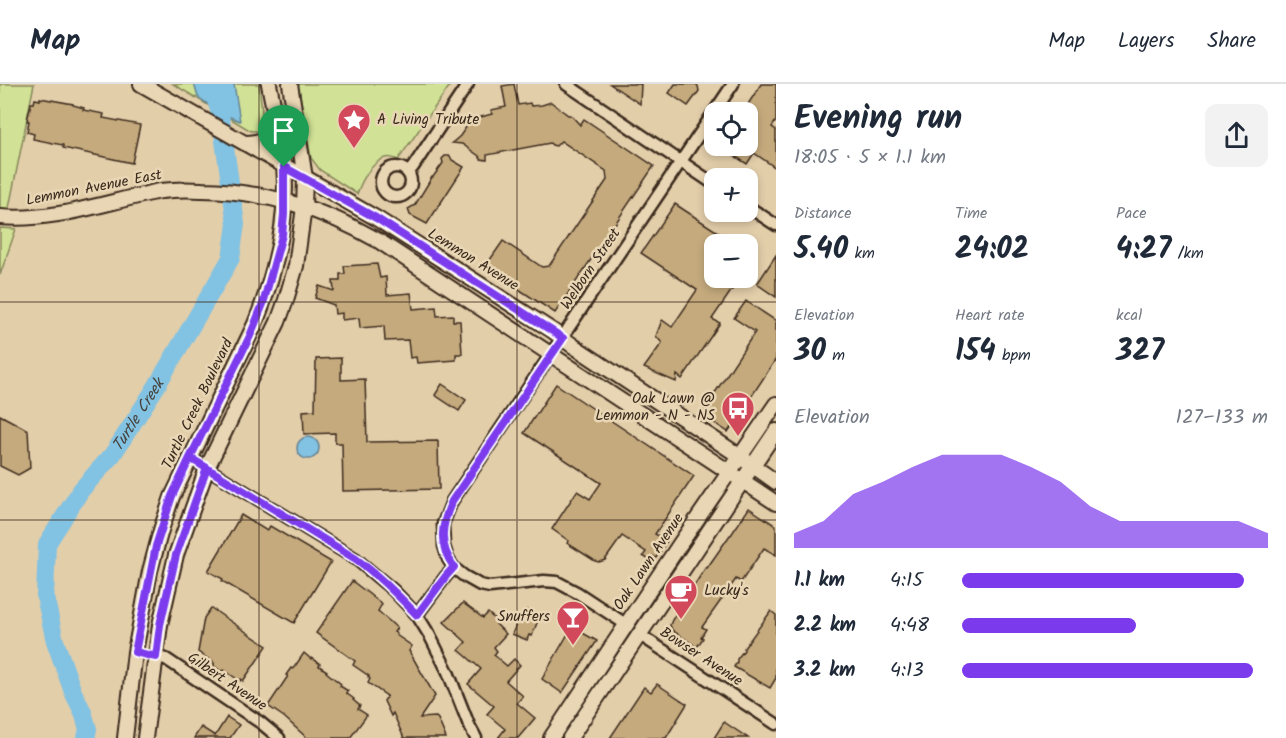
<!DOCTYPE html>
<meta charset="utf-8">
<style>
:root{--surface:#fff;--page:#f2f2f3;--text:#1f2937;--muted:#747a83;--line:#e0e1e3;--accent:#7c3aed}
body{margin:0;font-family:Kalam,sans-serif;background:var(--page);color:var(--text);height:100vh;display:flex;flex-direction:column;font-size:22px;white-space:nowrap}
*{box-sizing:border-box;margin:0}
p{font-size:20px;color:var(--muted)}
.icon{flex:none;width:33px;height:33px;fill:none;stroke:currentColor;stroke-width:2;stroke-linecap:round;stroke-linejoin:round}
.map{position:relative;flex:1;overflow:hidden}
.panel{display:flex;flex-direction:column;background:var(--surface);width:510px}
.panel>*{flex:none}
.tools{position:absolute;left:704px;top:18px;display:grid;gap:12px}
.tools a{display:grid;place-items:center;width:54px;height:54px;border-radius:12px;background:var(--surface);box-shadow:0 3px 9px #0003;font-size:30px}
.pin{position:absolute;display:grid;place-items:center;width:51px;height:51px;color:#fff;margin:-62px -26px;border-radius:50% 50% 50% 0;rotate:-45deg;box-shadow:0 0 6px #0007}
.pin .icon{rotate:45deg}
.round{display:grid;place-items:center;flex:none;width:63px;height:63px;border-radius:12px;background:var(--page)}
.head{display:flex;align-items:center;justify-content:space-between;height:102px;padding:0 18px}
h1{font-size:33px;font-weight:600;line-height:45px}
.figures{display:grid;grid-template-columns:repeat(3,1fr);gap:9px;height:102px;padding:6px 18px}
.figures div{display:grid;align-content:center}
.figures b{font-size:30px;font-weight:600}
.figures small{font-size:16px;font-weight:400}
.figures p{font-size:16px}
.chart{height:168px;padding:12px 18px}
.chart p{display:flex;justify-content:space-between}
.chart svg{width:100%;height:108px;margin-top:6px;fill:var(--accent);opacity:.7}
ul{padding:0 18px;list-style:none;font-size:20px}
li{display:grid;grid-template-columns:96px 72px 1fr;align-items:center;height:45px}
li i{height:15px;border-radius:8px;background:var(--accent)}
header{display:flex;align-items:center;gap:36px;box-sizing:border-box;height:84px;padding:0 30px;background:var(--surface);border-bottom:2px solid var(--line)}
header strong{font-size:28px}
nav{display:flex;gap:33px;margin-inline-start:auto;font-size:21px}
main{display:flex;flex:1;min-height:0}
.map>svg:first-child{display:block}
.green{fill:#d1e296;stroke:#86865a;stroke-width:1.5}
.water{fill:#82c2e2;stroke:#668594;stroke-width:1.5}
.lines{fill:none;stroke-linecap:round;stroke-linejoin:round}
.river{stroke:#82c2e2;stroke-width:18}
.building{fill:#c5aa7d;stroke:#3b2a1e;stroke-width:1.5}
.minor-casing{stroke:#3b2a1e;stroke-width:15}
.major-casing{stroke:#3b2a1e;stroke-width:18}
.minor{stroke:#e9d6b4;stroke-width:10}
.major{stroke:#e9d6b4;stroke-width:14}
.route-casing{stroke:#fff;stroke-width:12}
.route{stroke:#7c3aed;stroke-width:8}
.grid{fill:none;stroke:#3b2a1e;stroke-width:1.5;stroke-opacity:0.55}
.labels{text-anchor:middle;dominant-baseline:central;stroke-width:5;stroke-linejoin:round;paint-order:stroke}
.poi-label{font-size:15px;fill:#3b2a1e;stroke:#e9d6b4;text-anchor:start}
.street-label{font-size:15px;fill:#3b2a1e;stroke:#e9d6b4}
.water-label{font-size:16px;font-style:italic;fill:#46413b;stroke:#e9d6b4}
</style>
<header>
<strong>Map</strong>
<nav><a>Map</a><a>Layers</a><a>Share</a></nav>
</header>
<main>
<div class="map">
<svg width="776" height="654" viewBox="0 0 776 654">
<rect width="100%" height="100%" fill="#e3ceaa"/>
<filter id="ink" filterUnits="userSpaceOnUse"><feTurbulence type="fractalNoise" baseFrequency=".0167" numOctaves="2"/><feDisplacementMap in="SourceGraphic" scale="12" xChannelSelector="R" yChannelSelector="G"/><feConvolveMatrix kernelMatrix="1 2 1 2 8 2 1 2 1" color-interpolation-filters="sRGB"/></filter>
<g filter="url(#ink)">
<g class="green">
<path d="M0 0H34L8 129 0 128Z"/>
<path d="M173 0H259L263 38 262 43 258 47H251Z"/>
<path d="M298 0H451L398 76C378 65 362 95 357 110L320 86 311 74Z"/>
<path d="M0 144 16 145 0 191Z"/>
</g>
<g class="water">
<path d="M194 0H234L240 37 220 29 198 13Z"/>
<circle cx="308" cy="364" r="11"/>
</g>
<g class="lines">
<path class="river" id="s1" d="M86 654 88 645 83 628 73 608 55 557 45 512 47 460 81 406 113 370 156 303 231 174 236 140 220 29 211 0"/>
</g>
<g class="building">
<path d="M514 0 518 21 530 19 531 22 542 21 551 18 568 31H571L580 41 584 35 654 82 555 229 485 183 503 157 542 183 549 182 607 96 606 87 561 57 556 62 552 61 550 59 487 71V76L481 75 479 72 462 60 452 59 460 52 469 39 470 34 481 33 492 30 491 26 506 23 502 2Z"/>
<path d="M610 0H641L640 20Z"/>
<path d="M675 0H696L698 2 699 7 688 22 669 9Z"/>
<path d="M761 0H776V37L772 43 776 46V84L754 69 747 80 719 62H747V28H743Z"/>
<path d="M40 14 73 20V21L84 24 83 26 104 30 103 34 140 41 132 79 63 64V61L33 55 34 50 27 48 29 37H27L31 19H34L35 15 40 16Z"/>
<path d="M445 72H450L452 76 464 83 427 140 410 131 408 125 415 121 432 93H433L443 79 442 75Z"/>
<path d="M675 120 736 160H714V194H740L712 235 720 239 682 295 677 291 676 298 644 284 662 259 656 252 662 236 672 243 697 206 641 169Z"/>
<path d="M776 171V213L757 200Z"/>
<path d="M377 180 380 194 386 193 387 211 411 209 413 225 436 223 437 232 453 231V237H460L462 270H456V276L417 279 416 273 410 274 408 256 385 257 384 242 360 244 359 234 342 236V229L335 230 334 221 315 214 319 202 334 207 333 197H340V190H345L344 182Z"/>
<path d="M746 217 776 237V275L728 348 701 330 755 248 734 234Z"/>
<path d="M341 274V296L365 295 367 358 438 357 439 405 343 407 342 359H335V349L304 350 303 327 315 326 316 275Z"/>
<path d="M442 300 466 316 459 327 435 311Z"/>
<path d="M556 300 694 392 655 450 667 457 656 474 653 472 651 477 643 472 646 468 622 452 605 476 599 478 595 477 567 459 569 457 552 445 577 407 590 415 601 399 524 349Z"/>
<path d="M0 331 28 346 30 384 18 391 0 382Z"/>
<path d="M749 424 776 442V471L764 464 741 498 736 495 702 543 706 545 701 553 703 554 697 563 672 546 670 541 672 536 706 483 707 484 730 451H731Z"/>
<path d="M241 431 267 447 270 442 331 478 294 539 222 497 223 495 208 487Z"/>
<path d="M352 497 382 520 378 527 397 544 394 548 397 550 396 551 412 562 409 567 435 612 420 634 436 633 438 635 446 654H404L393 629 391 632 384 617 387 612 368 599 370 595 368 593 369 592 353 581 355 577 316 549Z"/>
<path d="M463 519 483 534 488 529 498 538 496 540 506 550 494 563 497 567 494 571 507 582 514 575 520 581 506 597 523 612 517 619 535 634 518 654H498L505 645 487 630 494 622 468 600 481 585 459 566 466 558 444 538Z"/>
<path d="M211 524 267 562 243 597 241 595 240 597 224 586 221 587 214 582V579L198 568 204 534Z"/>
<path d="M527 526 540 531 532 552 529 551 527 556 512 550 520 532 524 533Z"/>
<path d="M771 527 776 531V594L770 604 734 583 737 578V575L744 566V564Z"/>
<path d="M572 543 597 557 562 609 542 595Z"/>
<path d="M304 569 311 575 312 574 320 580 319 582 327 587 326 588 341 600 340 602 348 607 346 609 354 615 353 616 360 622 358 625 367 631 350 654H307L284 633 268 622 288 592 286 591 291 584 293 585Z"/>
<path d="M657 600 687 620 666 654H610L644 603 651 608Z"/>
<path d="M227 633 239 641 230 654H194L201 643 215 652Z"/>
<path d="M724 638 748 654H714Z"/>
</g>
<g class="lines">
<defs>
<g id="minor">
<path d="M566 0 714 100"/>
<circle cx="396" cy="98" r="15"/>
<path d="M408 89 413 83 468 0"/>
<path d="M747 122 776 141"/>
<path d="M190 374 356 475 393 506 417 531 430 552 448 588 469 641 476 654"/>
<path d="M417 531 446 492 454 484"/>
<path d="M627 541 578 509 557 498 544 497 490 503 480 501 464 492 454 484 448 475 444 462 443 440 452 417 733 0"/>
<path d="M640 551 776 640"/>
<path d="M156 573 166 575 261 639 279 654"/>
</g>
<g id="major">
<path d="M141 0 376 134 553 247 572 261 732 367 776 398"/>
<path d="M246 59C262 58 267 55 277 42"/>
<path d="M0 133C55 138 108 117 161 107 175 105 188 105 202 106 267 107 323 125 379 157L776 419"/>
<path d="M125 654 135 568 150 487 161 446 172 413 255 240C275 190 289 137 284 82 281 55 274 27 269 0"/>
<path d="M145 654 160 541 176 471 207 384 278 238 286 216 296 182 304 123 305 94 302 75 290 0"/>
<path d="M551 654 680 460 776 320"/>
<path d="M570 654 776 347"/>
</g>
</defs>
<use href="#minor" class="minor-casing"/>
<use href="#major" class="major-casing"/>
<use href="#minor" class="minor"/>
<use href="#major" class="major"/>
</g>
</g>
<g class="lines" filter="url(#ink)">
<defs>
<path id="route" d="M284 83V130L282 151 263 220 250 252 190 374 207 384 176 471 160 541 156 573 135 568 156 462 172 412 190 374 356 475C379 492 398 511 417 531L446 492 454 483C438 461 441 441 452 417L563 254 376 134 284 83"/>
</defs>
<use href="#route" class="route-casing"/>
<use href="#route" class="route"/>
</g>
<path class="grid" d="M259 0V654M517 0V654M0 218H776M0 436H776"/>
<defs>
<symbol id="sight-pin" viewBox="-11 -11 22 30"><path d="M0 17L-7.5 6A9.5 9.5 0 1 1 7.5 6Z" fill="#d1495b" stroke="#e9d6b4"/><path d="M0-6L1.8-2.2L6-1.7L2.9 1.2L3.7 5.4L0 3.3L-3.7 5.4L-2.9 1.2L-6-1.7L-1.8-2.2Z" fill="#fff"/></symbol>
<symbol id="bus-pin" viewBox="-11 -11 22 30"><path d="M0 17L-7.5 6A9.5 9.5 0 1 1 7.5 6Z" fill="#d1495b" stroke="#e9d6b4"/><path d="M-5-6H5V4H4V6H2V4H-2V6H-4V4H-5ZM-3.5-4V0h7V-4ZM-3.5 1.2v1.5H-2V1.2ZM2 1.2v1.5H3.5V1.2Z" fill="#fff"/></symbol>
<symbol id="cafe-pin" viewBox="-11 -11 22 30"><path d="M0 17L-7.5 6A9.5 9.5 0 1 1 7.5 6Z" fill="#d1495b" stroke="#e9d6b4"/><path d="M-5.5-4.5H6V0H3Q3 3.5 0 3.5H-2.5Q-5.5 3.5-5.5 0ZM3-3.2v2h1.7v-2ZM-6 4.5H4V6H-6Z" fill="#fff"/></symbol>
<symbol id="bar-pin" viewBox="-11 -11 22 30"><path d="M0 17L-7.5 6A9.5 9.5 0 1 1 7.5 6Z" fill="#d1495b" stroke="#e9d6b4"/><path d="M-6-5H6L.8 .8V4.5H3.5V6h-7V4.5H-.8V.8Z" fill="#fff"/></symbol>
</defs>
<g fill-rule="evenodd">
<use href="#sight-pin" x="335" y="17" width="38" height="52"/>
<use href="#bus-pin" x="719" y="305" width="38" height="52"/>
<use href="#cafe-pin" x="662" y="488" width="38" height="52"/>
<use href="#bar-pin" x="554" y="514" width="38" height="52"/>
</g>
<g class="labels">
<g class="poi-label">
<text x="377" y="36">A Living Tribute</text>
<text x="715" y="315" text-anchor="end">Oak Lawn @<tspan x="715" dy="17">Lemmon - N - NS</tspan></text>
<text x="704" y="507">Lucky's</text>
<text x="550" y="533" text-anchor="end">Snuffers</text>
</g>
<g class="street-label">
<text transform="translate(94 104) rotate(-11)">Lemmon Avenue East</text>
<text transform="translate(473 176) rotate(32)">Lemmon Avenue</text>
<text transform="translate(591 185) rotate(-56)">Welborn Street</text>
<text transform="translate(198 320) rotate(-64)">Turtle Creek Boulevard</text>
<text transform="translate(649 478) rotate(-56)">Oak Lawn Avenue</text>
<text transform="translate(701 573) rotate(33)">Bowser Avenue</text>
<text transform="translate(227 598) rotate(34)">Gilbert Avenue</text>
</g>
<g class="water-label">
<text stroke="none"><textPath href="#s1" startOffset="360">Turtle Creek</textPath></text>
</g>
</g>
</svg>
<div class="tools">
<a><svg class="icon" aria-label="locate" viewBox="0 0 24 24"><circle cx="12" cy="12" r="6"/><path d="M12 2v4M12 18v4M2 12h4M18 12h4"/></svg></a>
<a>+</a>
<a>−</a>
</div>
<div class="pin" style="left:284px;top:83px;background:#1e9e55"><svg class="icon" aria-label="arrive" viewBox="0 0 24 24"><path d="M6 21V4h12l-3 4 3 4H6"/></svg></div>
</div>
<section class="panel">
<div class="head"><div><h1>Evening run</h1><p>18:05 · 5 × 1.1 km</p></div><a class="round"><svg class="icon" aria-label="share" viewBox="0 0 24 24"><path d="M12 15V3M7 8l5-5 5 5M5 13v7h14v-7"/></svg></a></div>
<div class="figures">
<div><p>Distance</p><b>5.40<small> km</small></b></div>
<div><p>Time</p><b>24:02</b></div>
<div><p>Pace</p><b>4:27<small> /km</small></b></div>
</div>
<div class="figures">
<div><p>Elevation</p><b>30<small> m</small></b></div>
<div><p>Heart rate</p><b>154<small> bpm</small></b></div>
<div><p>kcal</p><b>327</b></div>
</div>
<div class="chart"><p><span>Elevation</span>127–133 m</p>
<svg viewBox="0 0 160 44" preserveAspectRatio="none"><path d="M0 44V38L10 33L20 22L30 17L40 11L50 6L60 6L70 6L80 11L90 17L100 27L110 33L120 33L130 33L140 33L150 33L160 38V44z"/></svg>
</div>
<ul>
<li><b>1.1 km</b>4:15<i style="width:92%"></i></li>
<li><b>2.2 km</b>4:48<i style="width:57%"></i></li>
<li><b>3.2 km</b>4:13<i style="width:95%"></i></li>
</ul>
</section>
</main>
